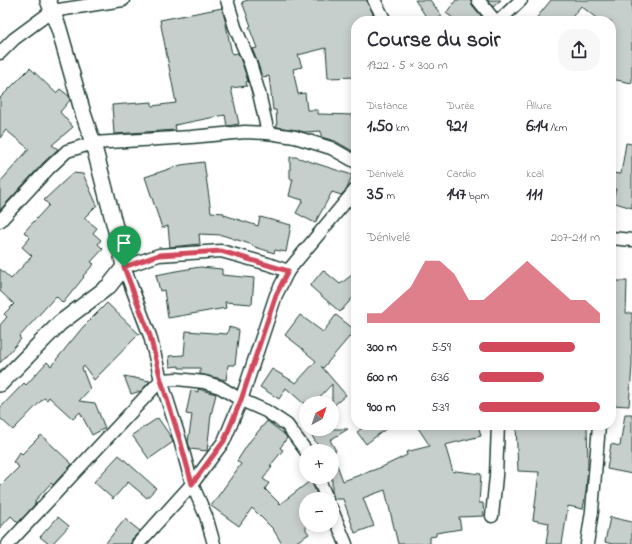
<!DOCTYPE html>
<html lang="fr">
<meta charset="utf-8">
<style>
:root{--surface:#fff;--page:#f7f7f7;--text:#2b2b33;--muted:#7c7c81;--accent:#d1495b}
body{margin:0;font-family:"Indie Flower",sans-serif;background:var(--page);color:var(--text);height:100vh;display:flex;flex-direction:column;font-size:15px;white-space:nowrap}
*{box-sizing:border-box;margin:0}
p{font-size:13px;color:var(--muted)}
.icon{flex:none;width:22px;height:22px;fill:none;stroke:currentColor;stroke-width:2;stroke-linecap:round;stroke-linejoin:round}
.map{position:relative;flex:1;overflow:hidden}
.sheet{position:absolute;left:351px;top:16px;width:265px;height:414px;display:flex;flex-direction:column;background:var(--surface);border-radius:16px;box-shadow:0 2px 10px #0003}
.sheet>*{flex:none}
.needle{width:26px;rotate:40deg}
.fabs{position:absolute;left:299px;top:396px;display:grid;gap:8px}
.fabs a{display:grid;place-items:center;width:40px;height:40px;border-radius:50%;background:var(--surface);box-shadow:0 2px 10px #0003;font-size:20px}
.pin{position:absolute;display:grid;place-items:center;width:34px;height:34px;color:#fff;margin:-41px -17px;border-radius:50% 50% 50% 0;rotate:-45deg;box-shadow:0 0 4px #0007}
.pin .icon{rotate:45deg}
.round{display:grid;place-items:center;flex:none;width:42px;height:42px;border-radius:16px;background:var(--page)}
.headline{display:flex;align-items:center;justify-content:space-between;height:68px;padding:0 16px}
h1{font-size:22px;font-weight:800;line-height:30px}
.figures{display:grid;grid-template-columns:repeat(3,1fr);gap:6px;height:68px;padding:4px 16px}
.figures div{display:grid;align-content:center}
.figures b{font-size:17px;font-weight:800}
.figures small{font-size:11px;font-weight:400}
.figures p{font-size:11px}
.chart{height:112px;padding:8px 16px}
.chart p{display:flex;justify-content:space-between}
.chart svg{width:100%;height:72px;margin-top:4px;fill:var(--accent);opacity:.7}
ul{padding:0 16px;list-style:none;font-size:13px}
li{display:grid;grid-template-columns:64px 48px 1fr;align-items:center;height:30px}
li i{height:10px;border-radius:5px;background:var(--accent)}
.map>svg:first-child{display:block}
.building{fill:#c7cfcc;stroke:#1f3d34}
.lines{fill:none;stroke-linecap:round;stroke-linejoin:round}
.minor-casing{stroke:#1f3d34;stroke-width:15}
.tertiary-casing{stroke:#1f3d34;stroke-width:18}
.minor{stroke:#fff;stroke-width:12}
.tertiary{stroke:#fff;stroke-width:15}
.route-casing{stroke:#fff;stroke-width:8}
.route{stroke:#d1495b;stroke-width:5}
</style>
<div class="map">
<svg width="632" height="544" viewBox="0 0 632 544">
<rect width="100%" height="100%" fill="#fff"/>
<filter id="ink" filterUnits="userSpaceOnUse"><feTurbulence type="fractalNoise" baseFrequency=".025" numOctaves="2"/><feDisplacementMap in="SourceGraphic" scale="8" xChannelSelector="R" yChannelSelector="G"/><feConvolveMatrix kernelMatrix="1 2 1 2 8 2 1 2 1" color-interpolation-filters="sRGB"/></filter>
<g filter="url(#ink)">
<g class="building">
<path d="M248 0H367L376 21H356V77L328 78 326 48 298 55 302 67 293 69 298 94 305 93 307 110H318V114L356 115V153L335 141 321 137V131L304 132 296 130 277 127 276 110H273L269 76 262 77 257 61 252 49 257 48 249 27 251 26 242 2Z"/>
<path d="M415 0H430L442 16 434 21H429Z"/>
<path d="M456 0H471L472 5 483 18 481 21H457L446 13Z"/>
<path d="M488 0H501L493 7Z"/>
<path d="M551 0H632V83L611 79V21H600L581 6 569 21H534Z"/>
<path d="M222 8 225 20 232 54 238 53 243 66 248 81 246 82 247 86 231 88 239 124 227 126 225 115 175 125 176 130 114 134 112 105 152 102V106L176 103 160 20Z"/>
<path d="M30 68 56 93 60 89 69 96 70 100 60 112 73 127 52 145 58 149 43 163 0 210V182L29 149 6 130 0 138V98Z"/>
<path d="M626 143 632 144V208L612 202 616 189H611V173L621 174Z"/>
<path d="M290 157H296L352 175 347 189 341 195 332 192 315 223 296 213 303 200 289 196 293 179H290Z"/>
<path d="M204 162 211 212 224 213V215L258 226 260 217 291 225 286 252 275 250 274 253 252 246 253 245 222 235 199 234 200 244 170 247 168 226 162 228 145 177 181 165Z"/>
<path d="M73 173 83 174 97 205 84 218 97 228 93 233 101 240 98 244 103 249 91 262 94 264 83 276 84 277 63 303 56 296 19 337 21 339 0 363V325L7 317 4 314 14 304 0 291V269L11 279 32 256 22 247 30 238 24 232 49 205 44 200Z"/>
<path d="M200 267 222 269V275L254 278 252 304 225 302 226 308 168 318 164 290 160 291 156 275 176 271Z"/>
<path d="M323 270 340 284 356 272V294L340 312 310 286Z"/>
<path d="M611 281H627L626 313H632V366L629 406 611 405 612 362 611 361Z"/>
<path d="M107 303 139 334 94 380 84 366 82 368 90 389 79 401 95 403 105 428 92 435 80 412 73 419 49 397 47 400 44 398 13 430 0 418V408L24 383 26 385 47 362 51 366 83 327Z"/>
<path d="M300 315 323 332 336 315 355 330 323 368 321 366 346 395 332 407V384L314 403H303L286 388 279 399 260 387 272 369 296 383 316 361 303 350V349L285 335Z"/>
<path d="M229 327 239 330 235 365H228L226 380 200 374V368H179V366L170 367 169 356 184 355 186 331 227 334Z"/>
<path d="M124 376 150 381 141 391 131 394Z"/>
<path d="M198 389 216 394 211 415 207 451 190 449 188 442 192 415 186 414 191 390 198 392Z"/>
<path d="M625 414H632V474L607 469 611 444 620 446Z"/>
<path d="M158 418 171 437 173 442 149 459 132 435Z"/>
<path d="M267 421 284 434 287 438 280 448 283 450 270 466 272 467 263 479 269 483 265 489 280 504 310 481 312 483 319 499H306V530L309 534 293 544H282L273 529 252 508 239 526 211 506 241 464 237 461 250 441Z"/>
<path d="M366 425H391L366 444 357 432Z"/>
<path d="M416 425H478L481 436 445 445 453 472 456 471 481 474 479 503H483L484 516 459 517 461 529 436 533V536L430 537V544H398L385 490 363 498 374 526 355 533 343 499H334L332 491V454H333L343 481 382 467 407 455 406 452 430 446Z"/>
<path d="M516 425H587L588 465 586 491 583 509 568 506 562 544H546L549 523 533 520 535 505 539 472 518 471Z"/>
<path d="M308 429H348L330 440 336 451H321Z"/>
<path d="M41 435 72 464 53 485 51 483 34 502 36 503 18 523 11 516 0 528V486L19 467 13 462 20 452 22 454Z"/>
<path d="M119 455 156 488 147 498 128 482 113 499 94 482Z"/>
<path d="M58 517 69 526 52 544H49L40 537Z"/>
<path d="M610 517 632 522V544H612L605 542Z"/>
<path d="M125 519 140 531 132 539 131 544H105Z"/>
</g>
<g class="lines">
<defs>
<g id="minor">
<path d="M227 0 235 27 250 63 259 93 268 133"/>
<path d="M374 0 385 21"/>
<path d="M478 0 495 21"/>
<path d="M499 21 521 0"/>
<path d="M0 53 14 39 52 11 123 0"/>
<path d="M0 221 49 168 67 151 93 143 191 137 245 132 268 133 295 137 331 148 356 162"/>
<path d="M611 238 632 240"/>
<path d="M318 477 327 499"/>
<path d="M332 510 346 544"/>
<path d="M492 516 496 476 498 425"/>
<path d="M8 544 161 380 177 379 204 382 220 387 241 400 266 411 287 425 306 451"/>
<path d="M138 544 192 484 224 441 241 400 276 295 288 271"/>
<path d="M214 544 206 516 192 484 180 440 161 380 150 336 124 267 159 255 221 251 268 264 288 271 356 189"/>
<path d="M587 544 592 511 599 425"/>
</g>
<path id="tertiary" d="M0 384 60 323 109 286 124 267 120 246 93 143 83 113 59 29 48 0"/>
</defs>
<use href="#minor" class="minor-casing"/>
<use href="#tertiary" class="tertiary-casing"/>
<use href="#minor" class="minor"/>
<use href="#tertiary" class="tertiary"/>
</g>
</g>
<g class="lines" filter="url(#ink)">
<defs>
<path id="route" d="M221 251 288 271 276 295 241 400 224 441 192 484 180 440 161 380 150 336 124 267 159 255Z"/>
</defs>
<use href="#route" class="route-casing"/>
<use href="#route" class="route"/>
</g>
</svg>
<div class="fabs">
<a><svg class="needle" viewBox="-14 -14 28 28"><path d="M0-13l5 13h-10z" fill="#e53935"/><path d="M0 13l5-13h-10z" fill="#7c7c81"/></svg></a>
<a>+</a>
<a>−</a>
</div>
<div class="pin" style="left:124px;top:267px;background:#1e9e55"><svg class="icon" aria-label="arrive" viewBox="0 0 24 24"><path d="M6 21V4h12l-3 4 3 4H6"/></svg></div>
<section class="sheet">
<div class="headline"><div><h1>Course du soir</h1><p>19:22 · 5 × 300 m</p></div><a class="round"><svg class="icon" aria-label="share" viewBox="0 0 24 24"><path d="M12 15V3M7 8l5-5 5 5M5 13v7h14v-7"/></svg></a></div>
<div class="figures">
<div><p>Distance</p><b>1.50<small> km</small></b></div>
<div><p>Durée</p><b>9:21</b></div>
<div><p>Allure</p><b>6:14<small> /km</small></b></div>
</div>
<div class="figures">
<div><p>Dénivelé</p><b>35<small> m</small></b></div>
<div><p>Cardio</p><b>147<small> bpm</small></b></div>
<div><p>kcal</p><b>111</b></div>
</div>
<div class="chart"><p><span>Dénivelé</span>207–211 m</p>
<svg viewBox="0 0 160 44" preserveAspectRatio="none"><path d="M0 44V38L10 38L20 30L30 22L40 6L50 6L60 14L70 30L80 30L90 22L100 14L110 6L120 14L130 22L140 30L150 30L160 38V44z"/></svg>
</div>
<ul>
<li><b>300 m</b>5:59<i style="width:79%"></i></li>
<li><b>600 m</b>6:36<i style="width:54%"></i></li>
<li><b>900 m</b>5:39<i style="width:100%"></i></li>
</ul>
</section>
</div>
